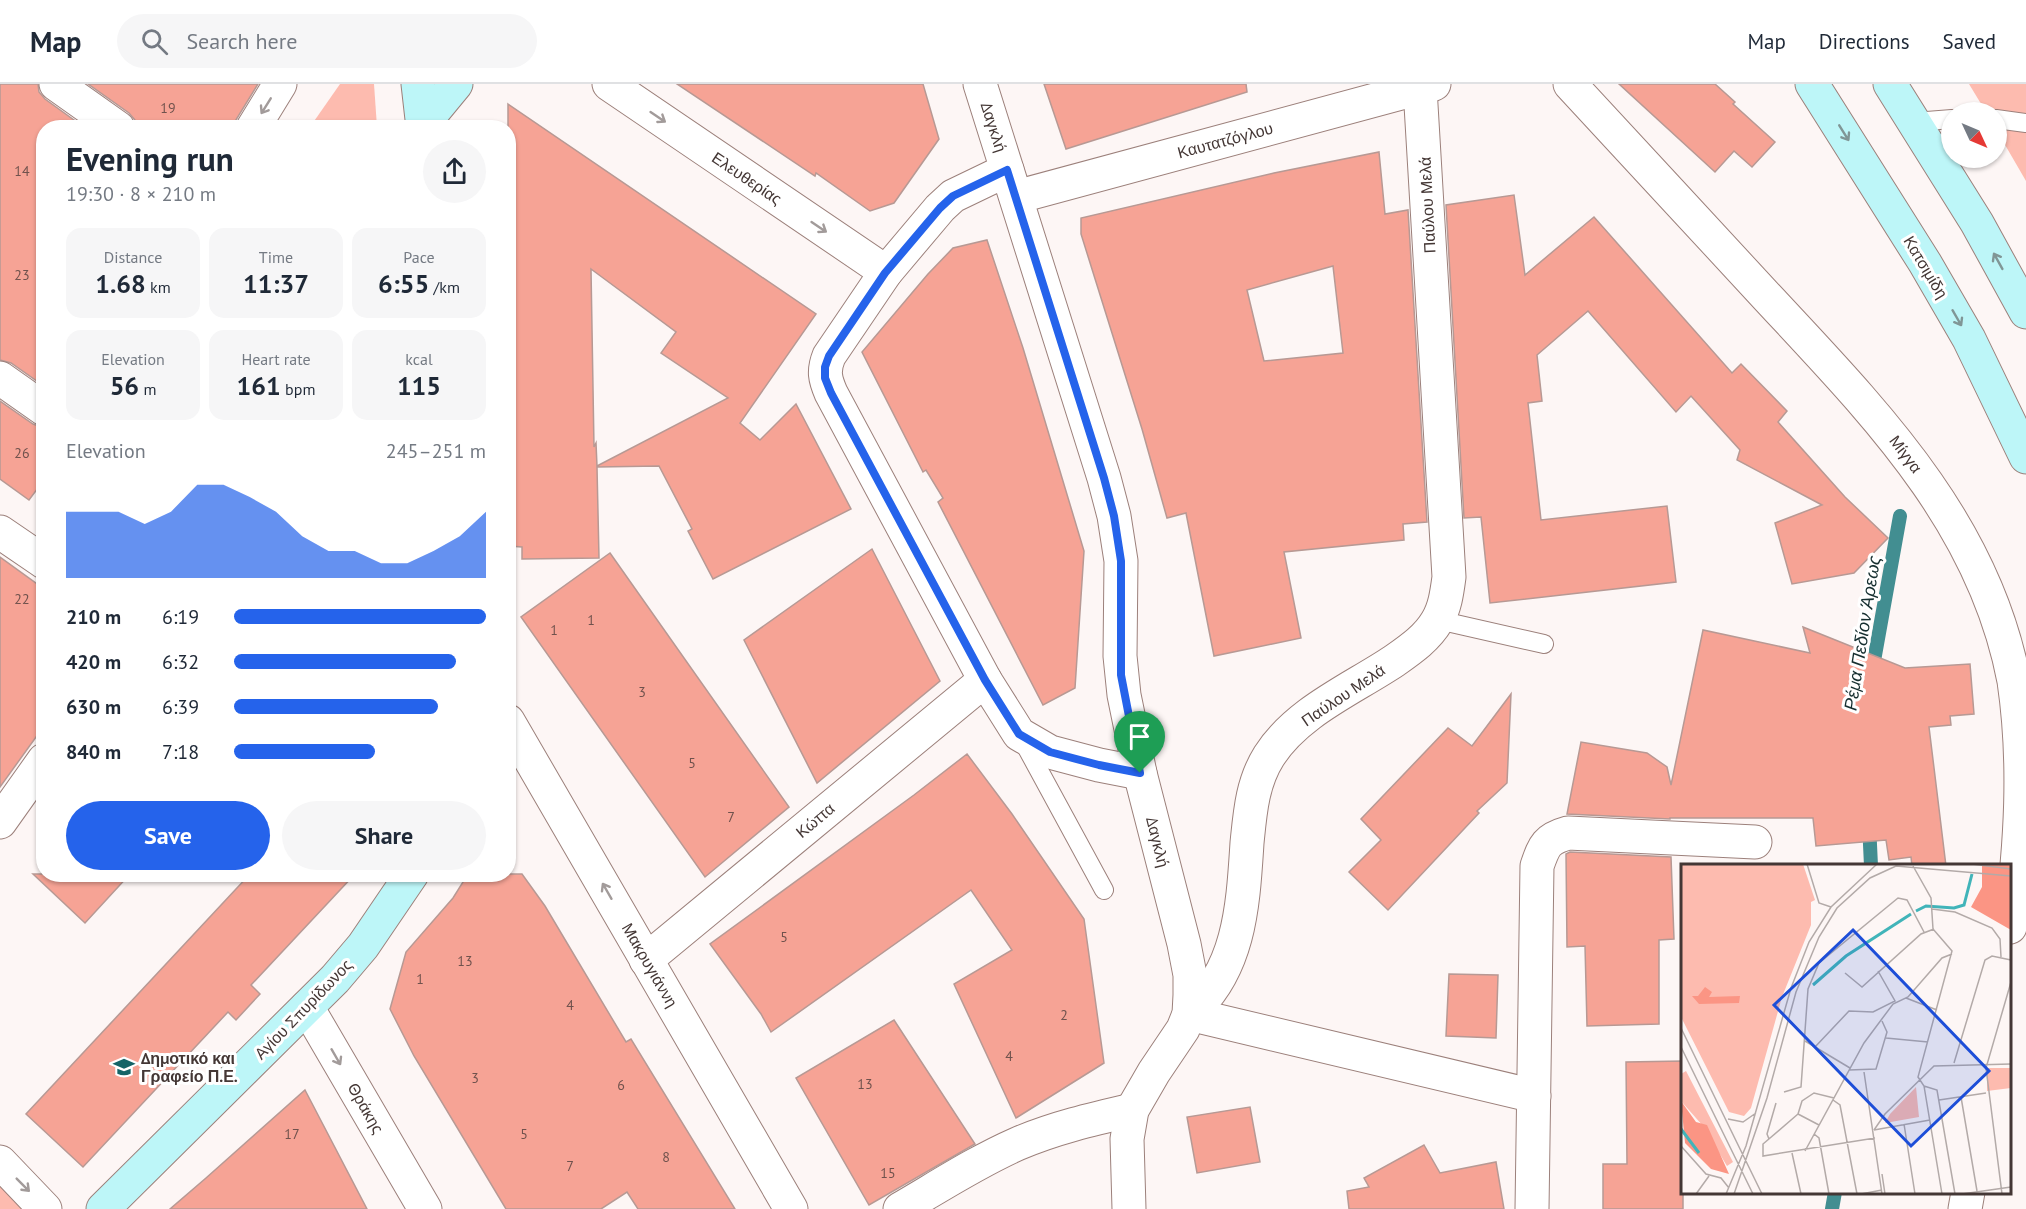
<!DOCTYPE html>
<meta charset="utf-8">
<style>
:root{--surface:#fff;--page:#f6f6f7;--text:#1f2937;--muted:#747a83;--line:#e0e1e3;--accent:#2563eb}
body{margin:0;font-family:"PT Sans",sans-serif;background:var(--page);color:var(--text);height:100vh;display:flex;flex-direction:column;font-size:22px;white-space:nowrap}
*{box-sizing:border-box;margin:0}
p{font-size:20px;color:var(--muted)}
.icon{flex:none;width:33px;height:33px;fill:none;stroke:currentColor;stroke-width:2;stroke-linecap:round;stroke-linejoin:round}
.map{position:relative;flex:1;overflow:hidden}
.panel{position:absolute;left:36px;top:36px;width:480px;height:762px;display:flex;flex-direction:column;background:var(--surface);border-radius:24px;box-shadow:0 2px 4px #0004}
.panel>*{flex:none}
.needle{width:39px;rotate:134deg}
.buttons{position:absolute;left:1941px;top:18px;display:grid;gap:12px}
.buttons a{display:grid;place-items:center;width:66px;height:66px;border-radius:50%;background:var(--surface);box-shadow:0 2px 4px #0004;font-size:30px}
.pin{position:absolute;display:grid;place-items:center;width:51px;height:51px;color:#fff;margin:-62px -26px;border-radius:50% 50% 50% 0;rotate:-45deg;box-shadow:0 0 6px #0007}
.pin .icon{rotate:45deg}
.round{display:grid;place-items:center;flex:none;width:63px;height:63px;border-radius:32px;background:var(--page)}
.head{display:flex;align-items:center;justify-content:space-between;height:102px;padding:0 30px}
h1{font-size:33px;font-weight:800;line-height:45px}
.metrics{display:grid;grid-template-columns:repeat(3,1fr);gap:9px;height:102px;padding:6px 30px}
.metrics div{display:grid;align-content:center;border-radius:15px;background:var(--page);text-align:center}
.metrics b{font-size:26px;font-weight:800}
.metrics small{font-size:16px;font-weight:400}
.metrics p{font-size:16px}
.chart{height:168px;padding:12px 30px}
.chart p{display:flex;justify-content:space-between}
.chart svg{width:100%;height:108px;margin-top:6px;fill:var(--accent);opacity:.7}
.action{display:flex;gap:12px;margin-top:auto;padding:12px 30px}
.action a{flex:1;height:69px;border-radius:36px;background:var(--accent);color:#fff;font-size:24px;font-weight:800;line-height:69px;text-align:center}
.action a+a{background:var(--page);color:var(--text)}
ul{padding:0 30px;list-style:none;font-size:20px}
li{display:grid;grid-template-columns:96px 72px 1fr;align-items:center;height:45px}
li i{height:15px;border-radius:8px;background:var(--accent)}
header{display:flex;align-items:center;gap:36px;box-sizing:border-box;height:84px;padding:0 30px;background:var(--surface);border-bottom:2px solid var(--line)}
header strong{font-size:28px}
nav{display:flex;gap:33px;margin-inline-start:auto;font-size:21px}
.search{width:420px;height:54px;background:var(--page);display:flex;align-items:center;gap:15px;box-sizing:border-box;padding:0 21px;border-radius:33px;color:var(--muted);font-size:22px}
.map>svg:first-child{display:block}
.green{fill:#fdbbaf}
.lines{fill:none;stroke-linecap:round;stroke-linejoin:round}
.stream{stroke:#428e91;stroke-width:14}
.building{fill:#f6a395;stroke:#b79994;stroke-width:1.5;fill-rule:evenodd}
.lane-casing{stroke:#9c807b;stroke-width:20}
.street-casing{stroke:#9c807b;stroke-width:35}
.secondary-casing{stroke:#9c807b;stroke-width:35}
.lane{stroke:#fff;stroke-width:18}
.street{stroke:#fff;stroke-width:33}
.secondary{stroke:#bdf6f8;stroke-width:33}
.oneway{stroke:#a29b9a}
.oneway2{stroke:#809696}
.route-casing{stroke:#fff;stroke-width:12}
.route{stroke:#2563eb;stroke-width:8}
.labels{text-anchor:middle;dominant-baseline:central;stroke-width:6;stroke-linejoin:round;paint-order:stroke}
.number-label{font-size:14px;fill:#70524d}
.street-label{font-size:16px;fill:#443735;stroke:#fff}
.poi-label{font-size:16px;font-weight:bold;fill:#443735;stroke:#fff;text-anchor:start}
.water-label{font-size:18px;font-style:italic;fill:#162f30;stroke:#fff}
.inset-river{fill:none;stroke:#41b4b9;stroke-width:3}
.inset-road{fill:none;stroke:#b3aaa8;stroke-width:1.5}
.view{fill:#1d4ed8;fill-opacity:0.15;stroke:#1d4ed8;stroke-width:3}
.inset-edge{fill:none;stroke:#443735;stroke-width:3}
</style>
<header>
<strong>Map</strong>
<div class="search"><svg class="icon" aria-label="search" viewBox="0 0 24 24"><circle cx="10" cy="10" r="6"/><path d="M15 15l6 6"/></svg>Search here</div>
<nav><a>Map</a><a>Directions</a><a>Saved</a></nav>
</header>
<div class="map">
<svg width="2026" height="1125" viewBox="0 0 2026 1125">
<rect width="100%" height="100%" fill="#fdf6f5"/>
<g class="green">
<path d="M340 0H374L377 43H310Z"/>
<path d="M1969 0H2026V97L1997 47 1996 28H1986Z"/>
<path d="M0 1102 23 1125H0Z"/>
</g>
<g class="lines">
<g class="stream">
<path d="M1872 588 1900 432"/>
<path d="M1869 739 1871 782"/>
<path d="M1832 1125 1835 1108"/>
</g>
</g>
<g class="building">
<path d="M0 0H38L39 8 45 15 85 44H44V302L11 279 0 276Z"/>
<path d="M88 0H258L231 44H136L135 36 129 29Z"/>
<path d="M677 0H923L939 55 894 119 870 127 816 89 815 92Z"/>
<path d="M1044 0H1246L1247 8 1066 65Z"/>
<path d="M1619 0H1715L1735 18 1733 20 1775 58 1752 83 1734 67 1715 88Z"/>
<path d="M508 20 816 230 740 339 760 356 796 320 851 425 713 495 688 447 692 445 659 382 597 383 599 474 522 475V463L508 462ZM591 185 676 248 661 269 728 314 597 382 596 359 594 363Z"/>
<path d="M1379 68 1385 130 1408 126 1427 438 1403 440 1404 456 1284 468 1301 554 1214 572 1186 429 1167 434 1142 345 1081 150V134L1274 89ZM1333 182 1343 269 1264 277 1247 206Z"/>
<path d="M1514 111 1525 191 1594 133 1732 289 1741 280 1787 327 1778 338 1845 413 1888 454 1854 489 1792 500 1775 439 1822 421 1737 376 1740 366 1691 312 1676 328 1588 227 1537 271 1542 317 1528 319 1541 436 1667 422 1676 498 1490 519 1481 433 1464 434 1446 121Z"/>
<path d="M987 156 1023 264 1084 467 1075 604 1043 621 938 418 943 414 926 386 923 388 862 268 928 190 953 164Z"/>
<path d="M0 317 33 340 44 344V396L29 416 0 395Z"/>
<path d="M872 465 940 597 817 699 744 556Z"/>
<path d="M610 469 789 723 705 793 521 533Z"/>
<path d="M0 473 44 505V642L0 703Z"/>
<path d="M1803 543 1905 584 1970 580 1974 630 1950 632 1951 641 1929 643 1946 782H1912L1911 773 1889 776 1886 756 1816 762 1813 734H1670V735L1567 730 1581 658 1647 669 1667 683 1671 701 1703 546 1810 569Z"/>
<path d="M1511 610 1507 699 1477 727 1479 729 1388 826 1349 788 1381 756 1361 735 1448 644 1472 662Z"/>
<path d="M967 670 1012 730 1084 835 1104 979 1016 1034 954 900 1012 866 971 806 771 948 761 930 710 860 914 711Z"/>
<path d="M1570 768 1671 773 1674 855 1659 856V940L1587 942 1585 862 1567 863 1566 770Z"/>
<path d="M33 790H130L85 839Z"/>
<path d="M250 790H355L251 901 260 910 236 936 228 928 83 1083 26 1030Z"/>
<path d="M468 790H522L545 822 626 958 631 955 735 1125H638L627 1108 601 1125H506L414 972 390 925 406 868 453 814Z"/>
<path d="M1449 890 1498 891 1496 954 1446 952Z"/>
<path d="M894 936 975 1060 869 1121 796 994Z"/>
<path d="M1683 977V1125H1603V1080H1627L1626 978Z"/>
<path d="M305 1006 367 1125H170L206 1094Z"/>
<path d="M1250 1023 1260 1078 1197 1089 1187 1033Z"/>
<path d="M1424 1061 1440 1089 1496 1078 1504 1125H1349L1347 1107 1369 1103 1364 1094Z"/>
</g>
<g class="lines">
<defs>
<g id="lane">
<path d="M1996 35 2026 39"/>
<path d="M1914 38 1952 35"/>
<path d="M1438 536 1544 560"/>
<path d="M1023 657 1104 806"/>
</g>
<g id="street">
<path d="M56 0 118 44"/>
<path d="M609 0 886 188"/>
<path d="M980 0 1104 394 1114 432 1121 477 1120 572 1124 611 1140 689 1184 860 1190 891V911L1189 930 1183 945 1154 988 1132 1026 1127 1055 1129 1125"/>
<path d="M1570 0C1636 71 1702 143 1768 214 1874 328 1984 438 2014 597 2026 679 2021 761 2010 843"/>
<path d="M253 44 280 0"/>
<path d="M1007 86 953 112 940 124 886 188 829 272C823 287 825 295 831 309L985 596 1019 650 1050 668 1099 681 1140 689"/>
<path d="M1016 113 1434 0"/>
<path d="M0 294 44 325"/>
<path d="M0 448 44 478"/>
<path d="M508 637 791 1125"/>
<path d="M0 738 44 676"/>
<path d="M646 876 985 596"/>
<path d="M307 923 425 1125"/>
<path d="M1189 930C1240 887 1243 821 1247 759 1250 729 1252 699 1269 672 1297 628 1352 605 1394 577 1411 565 1427 554 1437 537 1445 524 1447 508 1449 493L1420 4"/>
<path d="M1189 930 1534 1012"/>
<path d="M0 1078 45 1125"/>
<path d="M900 1125C938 1103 976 1078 1017 1060 1054 1044 1093 1035 1132 1026"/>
<path d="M1532 1125 1537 782C1544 762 1546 755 1568 749L1755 758"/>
<path d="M1965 1125 1968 1108"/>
</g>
<g id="secondary">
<path d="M418 0 423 44"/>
<path d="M1812 0 1925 179 1969 255 2026 373"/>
<path d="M1890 0 1977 139 2026 228"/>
<path d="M423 40 456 0"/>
<path d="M103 1125 335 895 363 862 412 790"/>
</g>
</defs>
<use href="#lane" class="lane-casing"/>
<use href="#street" class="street-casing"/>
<use href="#secondary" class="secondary-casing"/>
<use href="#lane" class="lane"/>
<use href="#street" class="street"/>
<use href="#secondary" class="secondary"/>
</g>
<defs><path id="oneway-shaft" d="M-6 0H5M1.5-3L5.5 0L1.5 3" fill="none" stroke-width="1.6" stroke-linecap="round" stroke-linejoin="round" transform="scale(1.5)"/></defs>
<g class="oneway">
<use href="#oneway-shaft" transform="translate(266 22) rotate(122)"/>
<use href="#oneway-shaft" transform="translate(658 33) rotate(34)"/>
<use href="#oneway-shaft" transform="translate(819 143) rotate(34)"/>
<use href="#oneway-shaft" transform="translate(607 807) rotate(-120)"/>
<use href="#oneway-shaft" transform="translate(336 973) rotate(60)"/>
<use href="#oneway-shaft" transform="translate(23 1101) rotate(45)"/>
</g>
<g class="oneway2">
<use href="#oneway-shaft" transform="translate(1844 49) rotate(58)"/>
<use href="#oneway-shaft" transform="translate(1998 177) rotate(-119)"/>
<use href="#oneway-shaft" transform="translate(1957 234) rotate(60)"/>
</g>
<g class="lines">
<defs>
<path id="route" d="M1007 86 1104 394 1114 432 1121 477V591L1140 689 1099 681 1050 668 1019 650 985 596 831 309 825 294V283L829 272 885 189 940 124 953 112Z"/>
</defs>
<use href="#route" class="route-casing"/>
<use href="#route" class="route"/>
</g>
<defs>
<symbol id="school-bare" viewBox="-9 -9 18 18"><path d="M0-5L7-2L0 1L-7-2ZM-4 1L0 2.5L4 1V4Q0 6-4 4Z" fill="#146467" stroke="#fff" stroke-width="2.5" paint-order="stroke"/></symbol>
</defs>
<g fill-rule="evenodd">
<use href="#school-bare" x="109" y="968" width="30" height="30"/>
</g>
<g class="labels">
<g class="number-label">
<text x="168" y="24">19</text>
<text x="22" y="87">14</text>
<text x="22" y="191">23</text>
<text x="22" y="369">26</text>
<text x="22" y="515">22</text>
<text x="591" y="536">1</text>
<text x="554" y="546">1</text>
<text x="642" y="608">3</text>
<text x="692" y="679">5</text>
<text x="731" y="733">7</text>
<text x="784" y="853">5</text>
<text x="465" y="877">13</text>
<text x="420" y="895">1</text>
<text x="570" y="921">4</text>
<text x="1064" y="931">2</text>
<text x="1009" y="972">4</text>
<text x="475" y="994">3</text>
<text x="865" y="1000">13</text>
<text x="621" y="1001">6</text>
<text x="292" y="1050">17</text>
<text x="524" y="1050">5</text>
<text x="666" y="1073">8</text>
<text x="570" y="1082">7</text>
<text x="888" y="1089">15</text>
</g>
<g class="street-label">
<text transform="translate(994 43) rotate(72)">Δαγκλή</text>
<text transform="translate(1225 56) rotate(-15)">Καυτατζόγλου</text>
<text transform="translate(747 94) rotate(34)">Ελευθερίας</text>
<text transform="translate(1427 121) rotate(-93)">Παύλου Μελά</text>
<text transform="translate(1926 183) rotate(59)">Κατσιμίδη</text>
<text transform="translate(1906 370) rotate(53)">Μίγγα</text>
<text transform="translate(1343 611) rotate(-34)">Παύλου Μελά</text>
<text transform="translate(815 736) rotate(-40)">Κώττα</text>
<text transform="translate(1158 758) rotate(76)">Δαγκλή</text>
<text transform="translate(650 881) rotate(60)">Μακρυγιάννη</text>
<text transform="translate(303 925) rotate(-46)">Αγίου Σπυρίδωνος</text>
<text transform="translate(366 1024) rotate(60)">Θράκης</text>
</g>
<g class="poi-label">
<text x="141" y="974">Δημοτικό και<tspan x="141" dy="18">Γραφείο Π.Ε.</tspan></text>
</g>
<g class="water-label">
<text transform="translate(1862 549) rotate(-81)">Ρέμα Πεδίον Άρεως</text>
</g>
</g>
<g transform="translate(1681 780)">
<rect width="330" height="330" fill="#fdf6f5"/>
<path d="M0 0H122L134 36 130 38V61L101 133 70 244 63 252 48 248 0 153ZM306 204H330V224L306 227ZM5 207 52 298 46 302 22 262 0 237V210ZM235 223 238 253 204 259 209 250Z" fill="#fdbbaf"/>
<path d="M301 0H330V66L290 43 301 23ZM24 123 31 128 28 133 59 132 58 139 18 140 11 132H17ZM0 237 15 258 26 261 48 310 30 305 4 279Z" fill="#fb9584"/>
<path class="inset-river" d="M235 47 245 42 273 44 283 41 291 10M132 121 165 92 230 50M0 265 18 289"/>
<path class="inset-road" d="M126 0 138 39 150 43M291 0 330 5M232 2 250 34 252 65 271 87 237 213 243 222 261 330M251 45 274 48 311 64 319 75 320 93M164 109 181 123 240 70 253 65M225 134 256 146M0 164 81 330M205 174 247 178M124 177 169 204M0 183 72 330M134 183 168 147 192 148 214 137 197 107M273 199 304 96 311 92 330 96M168 206 195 205 206 168 201 157M183 208 201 330M243 222 256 226 274 330M103 228 120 223 127 125 138 99 217 34 226 36 243 68M280 233 296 327M152 236 159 241 176 330M258 236 305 229M117 250 82 280V292L194 274M117 250 121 237 133 229 153 234M117 250 138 261M47 255 62 258 75 249M223 260 234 330M193 266 204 250 253 202 330 200M193 266 249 256M133 270 138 274 148 330M88 275 86 270 95 239M0 282 25 310 40 314 48 324M124 287 183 179 212 140 227 133 261 94 271 90M111 289 120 330M201 310 204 330M15 330 28 312M45 330 65 282 110 124 128 78 150 43 196 0M53 330 86 234 115 128 138 73 156 44 189 14 215 2 330 12M180 330 201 326M281 330 330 323M321 330 305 204 330 118"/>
<path class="view" d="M172 66 308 207 230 282 93 141Z"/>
<rect width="330" height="330" class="inset-edge"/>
</g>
</svg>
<div class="buttons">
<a><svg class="needle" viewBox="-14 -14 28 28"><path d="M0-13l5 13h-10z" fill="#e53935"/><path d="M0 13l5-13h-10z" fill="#747a83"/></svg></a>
</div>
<div class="pin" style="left:1140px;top:689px;background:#1e9e55"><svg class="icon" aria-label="arrive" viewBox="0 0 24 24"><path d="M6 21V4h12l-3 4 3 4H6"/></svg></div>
<section class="panel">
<div class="head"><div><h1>Evening run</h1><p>19:30 · 8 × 210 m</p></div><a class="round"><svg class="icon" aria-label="share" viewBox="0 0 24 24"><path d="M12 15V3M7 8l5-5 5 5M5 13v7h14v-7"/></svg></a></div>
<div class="metrics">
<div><p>Distance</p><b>1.68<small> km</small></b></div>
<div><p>Time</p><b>11:37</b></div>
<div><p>Pace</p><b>6:55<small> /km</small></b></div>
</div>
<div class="metrics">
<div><p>Elevation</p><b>56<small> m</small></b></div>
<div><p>Heart rate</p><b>161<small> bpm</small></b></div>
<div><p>kcal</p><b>115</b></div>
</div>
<div class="chart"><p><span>Elevation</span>245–251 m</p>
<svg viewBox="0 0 160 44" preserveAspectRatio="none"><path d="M0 44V17L10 17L20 17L30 22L40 17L50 6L60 6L70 11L80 17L90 27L100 33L110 33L120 38L130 38L140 33L150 27L160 17V44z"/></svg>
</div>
<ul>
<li><b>210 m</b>6:19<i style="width:100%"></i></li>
<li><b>420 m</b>6:32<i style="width:88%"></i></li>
<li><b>630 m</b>6:39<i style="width:81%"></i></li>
<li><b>840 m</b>7:18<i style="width:56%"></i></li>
</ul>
<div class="action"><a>Save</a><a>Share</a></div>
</section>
</div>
